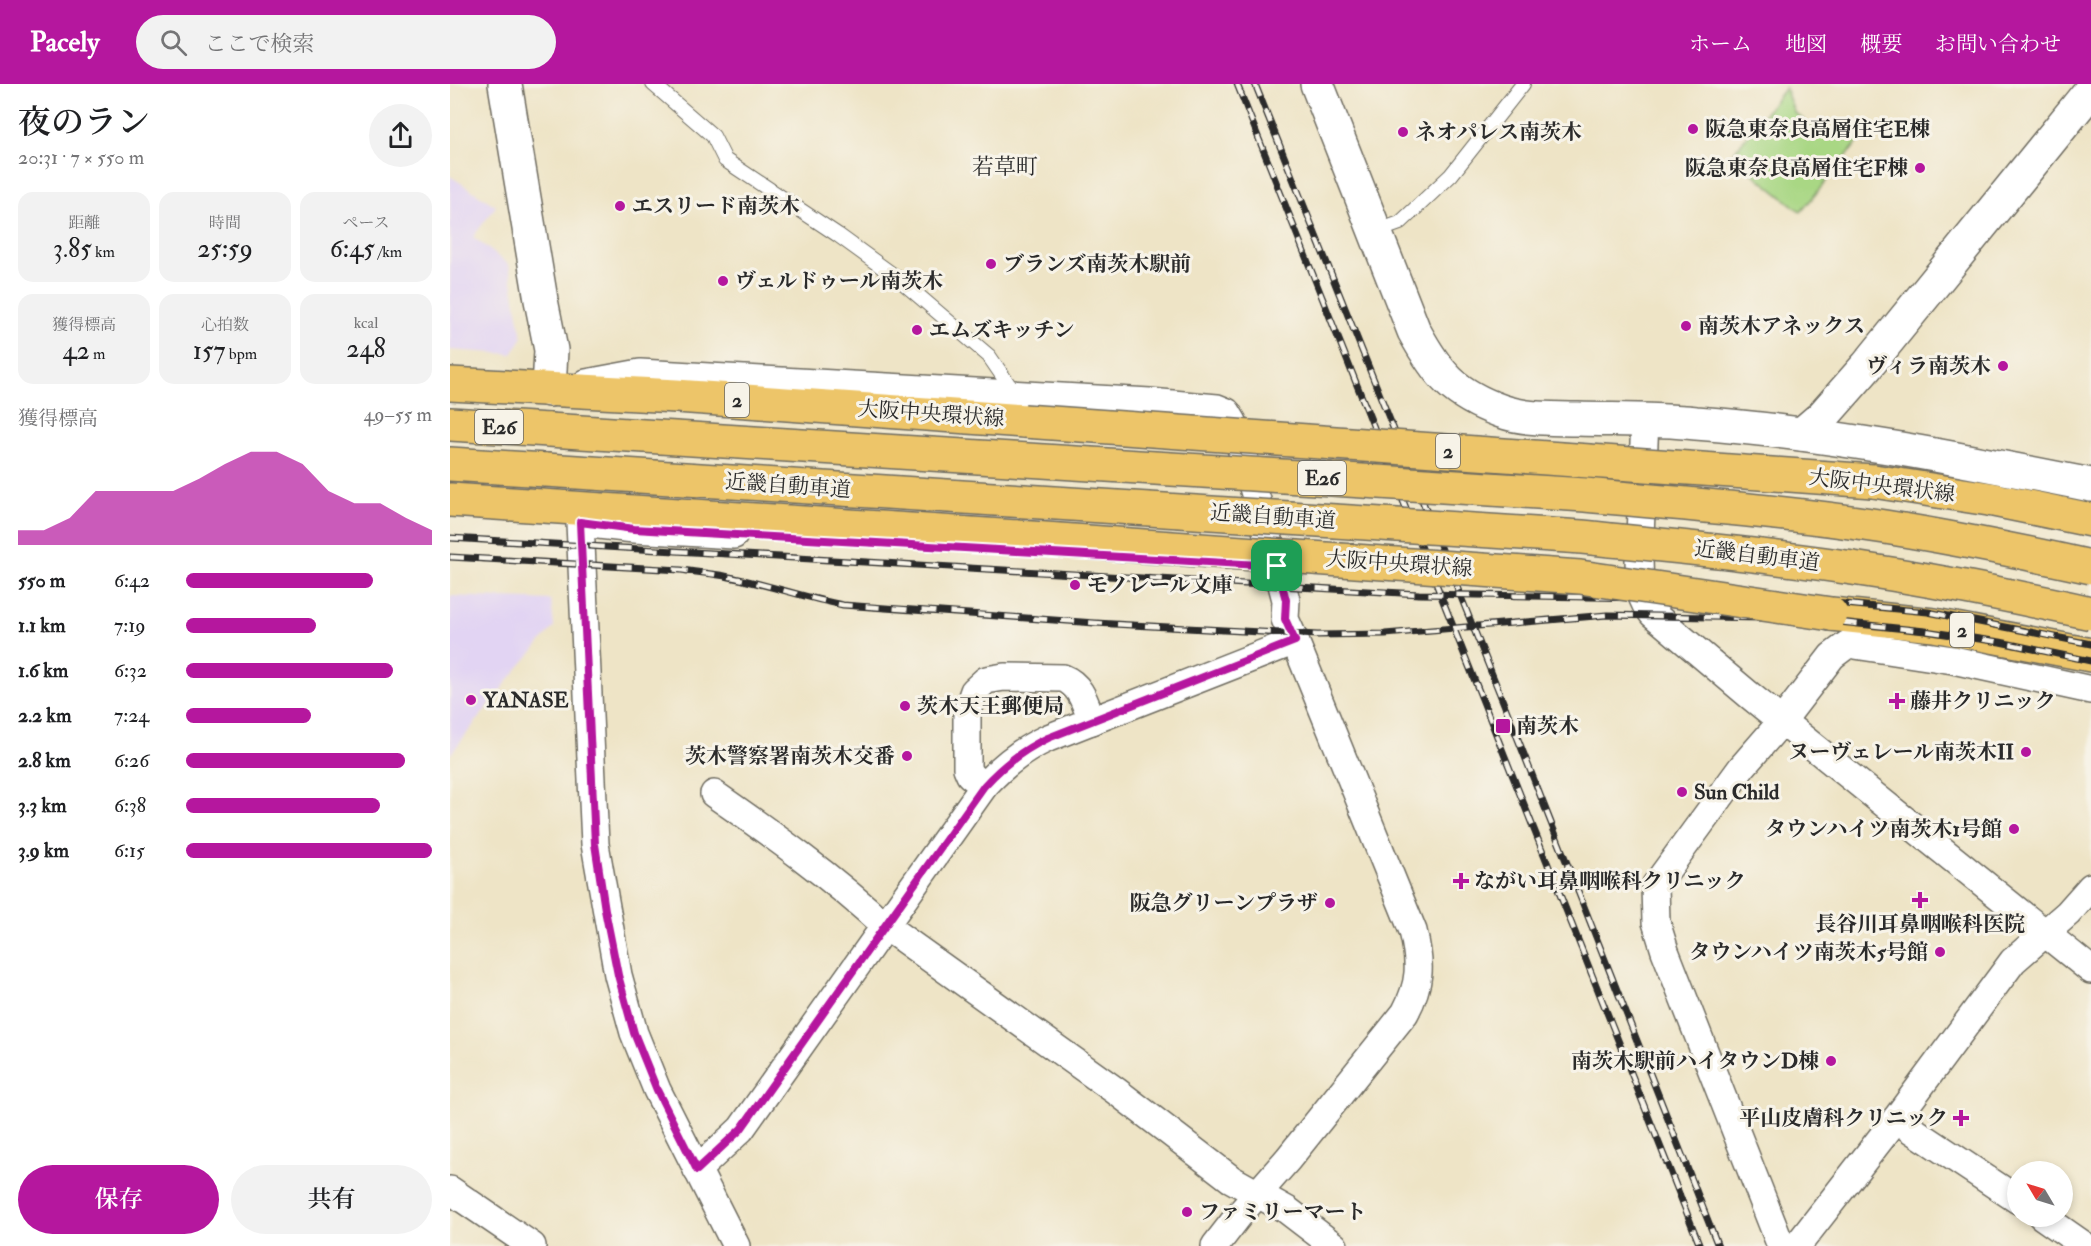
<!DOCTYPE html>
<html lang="ja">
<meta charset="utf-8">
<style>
:root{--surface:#fff;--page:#f2f2f2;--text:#202124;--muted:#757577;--accent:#b5179e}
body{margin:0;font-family:"IM FELL Double Pica","Noto Serif JP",serif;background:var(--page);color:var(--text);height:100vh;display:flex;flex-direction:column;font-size:22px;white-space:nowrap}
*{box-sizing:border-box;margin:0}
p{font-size:20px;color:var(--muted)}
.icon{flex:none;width:33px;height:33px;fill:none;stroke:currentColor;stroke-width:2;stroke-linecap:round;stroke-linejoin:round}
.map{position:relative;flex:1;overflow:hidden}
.drawer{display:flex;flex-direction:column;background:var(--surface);width:450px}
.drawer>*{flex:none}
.needle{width:39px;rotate:308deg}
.fabs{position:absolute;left:1557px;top:1077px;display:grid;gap:12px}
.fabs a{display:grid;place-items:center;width:66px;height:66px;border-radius:50%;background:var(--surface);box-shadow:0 3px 9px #0003;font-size:30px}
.pin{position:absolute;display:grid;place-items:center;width:51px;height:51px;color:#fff;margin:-26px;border-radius:12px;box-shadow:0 3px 9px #0006}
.round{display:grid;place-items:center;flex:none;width:63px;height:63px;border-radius:32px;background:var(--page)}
.summary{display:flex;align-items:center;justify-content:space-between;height:102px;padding:0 18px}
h1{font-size:33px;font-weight:600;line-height:45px}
.figures{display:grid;grid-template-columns:repeat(3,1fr);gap:9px;height:102px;padding:6px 18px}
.figures div{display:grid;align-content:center;border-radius:15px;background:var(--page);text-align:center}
.figures b{font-size:26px;font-weight:600}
.figures small{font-size:16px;font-weight:400}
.figures p{font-size:16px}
.chart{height:168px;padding:12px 18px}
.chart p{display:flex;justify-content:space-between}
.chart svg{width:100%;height:108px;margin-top:6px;fill:var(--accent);opacity:.7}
.button{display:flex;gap:12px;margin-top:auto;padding:12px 18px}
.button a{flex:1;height:69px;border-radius:36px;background:var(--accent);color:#fff;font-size:24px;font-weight:600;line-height:69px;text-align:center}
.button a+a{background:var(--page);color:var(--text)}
ul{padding:0 18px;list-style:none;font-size:20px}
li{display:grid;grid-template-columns:96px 72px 1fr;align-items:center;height:45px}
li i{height:15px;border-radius:8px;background:var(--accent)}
header{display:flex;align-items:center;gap:36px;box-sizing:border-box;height:84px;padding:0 30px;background:var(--accent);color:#fff}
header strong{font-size:28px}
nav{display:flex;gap:33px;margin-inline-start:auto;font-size:21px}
.search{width:420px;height:54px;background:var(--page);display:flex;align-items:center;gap:15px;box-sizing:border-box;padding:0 21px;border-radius:33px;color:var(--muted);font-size:22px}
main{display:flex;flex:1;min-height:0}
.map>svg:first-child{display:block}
.built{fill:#e2d4f3}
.green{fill:#a9d784;stroke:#6a8158;stroke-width:1.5}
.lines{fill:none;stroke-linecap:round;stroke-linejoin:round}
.service-casing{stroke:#6f6c61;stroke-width:16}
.minor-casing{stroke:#6f6c61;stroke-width:30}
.tertiary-casing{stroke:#6f6c61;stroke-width:36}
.primary-casing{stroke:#6f6c61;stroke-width:36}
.motorway-casing{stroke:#6f6c61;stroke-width:36}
.service{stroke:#fff;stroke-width:14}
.minor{stroke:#fff;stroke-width:27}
.tertiary{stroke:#fff;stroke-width:33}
.primary{stroke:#edc569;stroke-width:33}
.motorway{stroke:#edc569;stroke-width:33}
.rail-casing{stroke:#2b2b2b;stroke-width:7}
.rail{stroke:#f7f3e8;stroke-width:4.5;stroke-dasharray:14;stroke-linecap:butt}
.primary-bridge-casing{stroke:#6f6c61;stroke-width:36;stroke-linecap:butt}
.motorway-bridge-casing{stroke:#6f6c61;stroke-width:36;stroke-linecap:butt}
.primary-bridge{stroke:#edc569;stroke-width:33}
.motorway-bridge{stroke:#edc569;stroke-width:33}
.route-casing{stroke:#fff;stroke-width:12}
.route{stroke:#b5179e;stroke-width:8}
.poi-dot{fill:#b5179e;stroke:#f7f3e8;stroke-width:2}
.labels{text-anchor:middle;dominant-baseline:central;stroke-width:6;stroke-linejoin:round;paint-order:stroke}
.shield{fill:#f7f3e8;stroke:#686764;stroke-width:1.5}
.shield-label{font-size:20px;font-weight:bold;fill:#2b2b2b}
.poi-label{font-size:21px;font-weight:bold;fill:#2b2b2b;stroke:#f7f3e8;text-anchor:start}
.street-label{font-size:21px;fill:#2b2b2b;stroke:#f7f3e8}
.neighbourhood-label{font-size:22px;fill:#2b2b2b;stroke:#f7f3e8}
</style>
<header>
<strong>Pacely</strong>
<div class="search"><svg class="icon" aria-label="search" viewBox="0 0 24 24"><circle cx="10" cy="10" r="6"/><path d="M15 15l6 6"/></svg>ここで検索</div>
<nav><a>ホーム</a><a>地図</a><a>概要</a><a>お問い合わせ</a></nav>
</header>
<main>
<section class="drawer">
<div class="summary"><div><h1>夜のラン</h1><p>20:31 · 7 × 550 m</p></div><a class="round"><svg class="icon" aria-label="share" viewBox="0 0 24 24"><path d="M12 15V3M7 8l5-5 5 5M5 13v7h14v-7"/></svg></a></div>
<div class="figures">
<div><p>距離</p><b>3.85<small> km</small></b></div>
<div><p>時間</p><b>25:59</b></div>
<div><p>ペース</p><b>6:45<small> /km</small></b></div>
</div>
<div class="figures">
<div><p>獲得標高</p><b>42<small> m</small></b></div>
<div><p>心拍数</p><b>157<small> bpm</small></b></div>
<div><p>kcal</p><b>248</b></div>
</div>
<div class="chart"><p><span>獲得標高</span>49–55 m</p>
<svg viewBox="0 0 160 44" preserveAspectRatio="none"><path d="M0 44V38L10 38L20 33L30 22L40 22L50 22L60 22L70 17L80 11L90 6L100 6L110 11L120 22L130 27L140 27L150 33L160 38V44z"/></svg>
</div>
<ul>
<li><b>550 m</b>6:42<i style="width:76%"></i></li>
<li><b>1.1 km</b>7:19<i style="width:53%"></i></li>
<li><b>1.6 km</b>6:32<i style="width:84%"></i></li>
<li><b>2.2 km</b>7:24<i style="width:51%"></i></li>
<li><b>2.8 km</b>6:26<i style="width:89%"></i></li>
<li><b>3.3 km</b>6:38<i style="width:79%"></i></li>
<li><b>3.9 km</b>6:15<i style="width:100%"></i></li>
</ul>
<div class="button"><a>保存</a><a>共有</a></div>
</section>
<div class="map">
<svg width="1641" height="1162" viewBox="0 0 1641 1162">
<rect width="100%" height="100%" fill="#f7f3e8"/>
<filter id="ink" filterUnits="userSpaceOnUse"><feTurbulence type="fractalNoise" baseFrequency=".0167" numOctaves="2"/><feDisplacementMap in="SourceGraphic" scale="12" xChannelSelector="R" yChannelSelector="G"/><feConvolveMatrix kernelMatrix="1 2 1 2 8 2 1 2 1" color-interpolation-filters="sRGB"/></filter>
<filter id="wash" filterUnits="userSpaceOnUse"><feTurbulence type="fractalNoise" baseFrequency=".008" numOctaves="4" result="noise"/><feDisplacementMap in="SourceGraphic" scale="24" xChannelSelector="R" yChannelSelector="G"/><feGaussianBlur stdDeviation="1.35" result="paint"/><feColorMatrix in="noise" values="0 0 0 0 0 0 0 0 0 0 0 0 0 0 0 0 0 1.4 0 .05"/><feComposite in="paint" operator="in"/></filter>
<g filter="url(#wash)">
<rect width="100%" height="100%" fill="#eee4c6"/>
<g class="built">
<path d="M0 92 46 122 23 153 59 181 72 254 62 270 0 266Z"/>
<path d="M0 512 101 516 104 543 64 589 0 671Z"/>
</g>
<path class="green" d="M1335 4 1344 28 1364 44 1382 53 1416 48 1351 128 1281 72Z"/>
</g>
<g filter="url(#ink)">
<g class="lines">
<defs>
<g id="service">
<path d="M203 0 263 52 275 76 388 151 450 196 539 272 565 310"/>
<path d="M925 148 950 139 1001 91 1073 0"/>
</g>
<g id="minor">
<path d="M136 299 190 289 700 318 767 324 777 328 783 338 827 482 836 516 835 535 845 557"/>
<path d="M1195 336 1189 475 1190 508 1196 521 1203 530 1298 610 1641 886"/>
<path d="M130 439 145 760 168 891 184 949 207 1006 286 1162"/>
<path d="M140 440 184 445 284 451"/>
<path d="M534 702 520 691 517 684V627L524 607 536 596 554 593 613 594C631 601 635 619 642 637"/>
<path d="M264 710C323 751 382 793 435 842L666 1007 781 1095 837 1126 884 1162"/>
<path d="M1446 1035 1568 1116"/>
<path d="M247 1086 291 1045 534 702C553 681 572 666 598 654L845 557 963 847C971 880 971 899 955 929L838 1075 789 1131 765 1162"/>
<path d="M0 1106 82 1162"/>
<path d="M1592 1132 1635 1162"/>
<path d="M1331 1162 1215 867 1206 838 1205 802 1292 683 1332 637 1382 572 1398 560 1503 576 1641 606"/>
<path d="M1347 1162 1446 1035 1563 877 1618 829 1641 803"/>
</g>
<g id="tertiary">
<path d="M55 0 91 216 101 266 99 306"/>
<path d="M867 0 964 247C988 291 1004 310 1051 327 1076 336 1102 334 1128 335 1167 336 1207 335 1246 339 1379 349 1511 375 1641 401"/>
<path d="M1352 350 1373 332 1417 282 1641 6"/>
</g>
<g id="primary">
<path d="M0 300 226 312 574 337"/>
<path d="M1423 397 1539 415 1641 436"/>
<path d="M0 416 567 453"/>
<path d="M1381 530 1484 541 1641 571"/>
</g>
<g id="motorway">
<path d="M0 340 99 346"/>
<path d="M0 380 96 386"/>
</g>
</defs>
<use href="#service" class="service-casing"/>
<use href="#minor" class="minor-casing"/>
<use href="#tertiary" class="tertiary-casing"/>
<use href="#primary" class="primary-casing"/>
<use href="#motorway" class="motorway-casing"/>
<use href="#service" class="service"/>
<use href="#minor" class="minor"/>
<use href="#tertiary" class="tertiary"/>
<use href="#primary" class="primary"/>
<use href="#motorway" class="motorway"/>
<defs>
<g id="rail">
<path d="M787 0 1250 1162"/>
<path d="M805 0 1062 640 1268 1162"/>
<path d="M0 454 969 510 1364 517 1478 528 1641 560"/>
<path d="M0 473 231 486C244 488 256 489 269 491 311 498 351 513 393 521L645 539 868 551 935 550 1157 531 1361 535 1475 547 1550 558 1641 577"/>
</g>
</defs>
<use href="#rail" class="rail-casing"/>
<use href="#rail" class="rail"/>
<defs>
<g id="primary-bridge">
<path d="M574 337 1423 397"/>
<path d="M567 453 1130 493 1381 530"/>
</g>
<g id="motorway-bridge">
<path d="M99 346 1135 411C1235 420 1336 428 1435 443 1504 454 1573 468 1641 483"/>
<path d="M96 386 1132 453C1229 463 1326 472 1422 487 1495 498 1568 513 1641 529"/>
</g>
</defs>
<use href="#primary-bridge" class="primary-bridge-casing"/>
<use href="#motorway-bridge" class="motorway-bridge-casing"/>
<use href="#primary-bridge" class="primary-bridge"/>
<use href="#motorway-bridge" class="motorway-bridge"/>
</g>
</g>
<g class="lines" filter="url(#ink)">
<defs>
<path id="route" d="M130 438 184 445 827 482 836 516 835 535 845 557 598 654C572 666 553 681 534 702L291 1045 247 1086 207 1006 184 949 168 891 155 826 145 760Z"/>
</defs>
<use href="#route" class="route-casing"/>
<use href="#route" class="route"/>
</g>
<g class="poi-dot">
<circle cx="1243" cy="45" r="6"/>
<circle cx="953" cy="48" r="6"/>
<circle cx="1470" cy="84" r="6"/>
<circle cx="170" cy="122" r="6"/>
<circle cx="541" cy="180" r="6"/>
<circle cx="273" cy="197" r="6"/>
<circle cx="1236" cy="242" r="6"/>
<circle cx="467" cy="246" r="6"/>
<circle cx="1553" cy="282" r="6"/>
<circle cx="625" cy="501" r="6"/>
<circle cx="21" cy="616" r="6"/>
<path d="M1444 608h6v6h6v6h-6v6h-6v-6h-6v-6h6z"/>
<circle cx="455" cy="622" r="6"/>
<rect x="1045" y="634" width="16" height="16" rx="3"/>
<circle cx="1576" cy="668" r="6"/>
<circle cx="457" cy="672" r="6"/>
<circle cx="1232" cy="708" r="6"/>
<circle cx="1564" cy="745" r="6"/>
<path d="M1008 788h6v6h6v6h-6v6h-6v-6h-6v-6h6z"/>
<path d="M1467 807h6v6h6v6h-6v6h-6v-6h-6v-6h6z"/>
<circle cx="880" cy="819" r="6"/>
<circle cx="1490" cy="868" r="6"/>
<circle cx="1381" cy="977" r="6"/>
<path d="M1508 1025h6v6h6v6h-6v6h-6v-6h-6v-6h6z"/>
<circle cx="737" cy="1128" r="6"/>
</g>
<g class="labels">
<g class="shield">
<rect x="275" y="299" width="24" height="34" rx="4.5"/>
<rect x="25" y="326" width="48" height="34" rx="4.5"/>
<rect x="986" y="350" width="24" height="34" rx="4.5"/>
<rect x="848" y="377" width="48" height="34" rx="4.5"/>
<rect x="1500" y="529" width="24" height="34" rx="4.5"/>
</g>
<g class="shield-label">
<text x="287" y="316">2</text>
<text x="49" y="343">E26</text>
<text x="998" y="367">2</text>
<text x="872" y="394">E26</text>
<text x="1512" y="546">2</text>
</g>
<g class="poi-label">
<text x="1255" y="45">阪急東奈良高層住宅E棟</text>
<text x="965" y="48">ネオパレス南茨木</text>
<text x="1458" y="84" text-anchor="end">阪急東奈良高層住宅F棟</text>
<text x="182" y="122">エスリード南茨木</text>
<text x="553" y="180">ブランズ南茨木駅前</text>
<text x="285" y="197">ヴェルドゥール南茨木</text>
<text x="1248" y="242">南茨木アネックス</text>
<text x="479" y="246">エムズキッチン</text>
<text x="1541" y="282" text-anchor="end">ヴィラ南茨木</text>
<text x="637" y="501">モノレール文庫</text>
<text x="33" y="616">YANASE</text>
<text x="1460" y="617">藤井クリニック</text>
<text x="467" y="622">茨木天王郵便局</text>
<text x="1066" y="642">南茨木</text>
<text x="1564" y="668" text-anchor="end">ヌーヴェレール南茨木II</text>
<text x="445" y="672" text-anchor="end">茨木警察署南茨木交番</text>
<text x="1244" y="708">Sun Child</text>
<text x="1552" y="745" text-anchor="end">タウンハイツ南茨木1号館</text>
<text x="1024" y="797">ながい耳鼻咽喉科クリニック</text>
<text x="868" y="819" text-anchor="end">阪急グリーンプラザ</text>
<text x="1470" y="840" text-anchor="middle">長谷川耳鼻咽喉科医院</text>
<text x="1478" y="868" text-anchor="end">タウンハイツ南茨木5号館</text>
<text x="1369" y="977" text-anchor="end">南茨木駅前ハイタウンD棟</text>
<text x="1498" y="1034" text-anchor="end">平山皮膚科クリニック</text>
<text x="749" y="1128">ファミリーマート</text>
</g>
<g class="street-label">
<text transform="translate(481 330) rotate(4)">大阪中央環状線</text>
<text transform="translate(338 402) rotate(4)">近畿自動車道</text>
<text transform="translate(1432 402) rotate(7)">大阪中央環状線</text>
<text transform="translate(823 433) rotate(4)">近畿自動車道</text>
<text transform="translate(1307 472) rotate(7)">近畿自動車道</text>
<text transform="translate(949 480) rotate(4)">大阪中央環状線</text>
</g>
<g class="neighbourhood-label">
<text x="555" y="83">若草町</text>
</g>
</g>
</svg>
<div class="fabs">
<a><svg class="needle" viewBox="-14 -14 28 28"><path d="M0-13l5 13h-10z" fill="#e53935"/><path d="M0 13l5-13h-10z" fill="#757577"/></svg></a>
</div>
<div class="pin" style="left:827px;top:482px;background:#1e9e55"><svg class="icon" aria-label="arrive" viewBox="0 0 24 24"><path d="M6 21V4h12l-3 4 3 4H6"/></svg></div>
</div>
</main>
